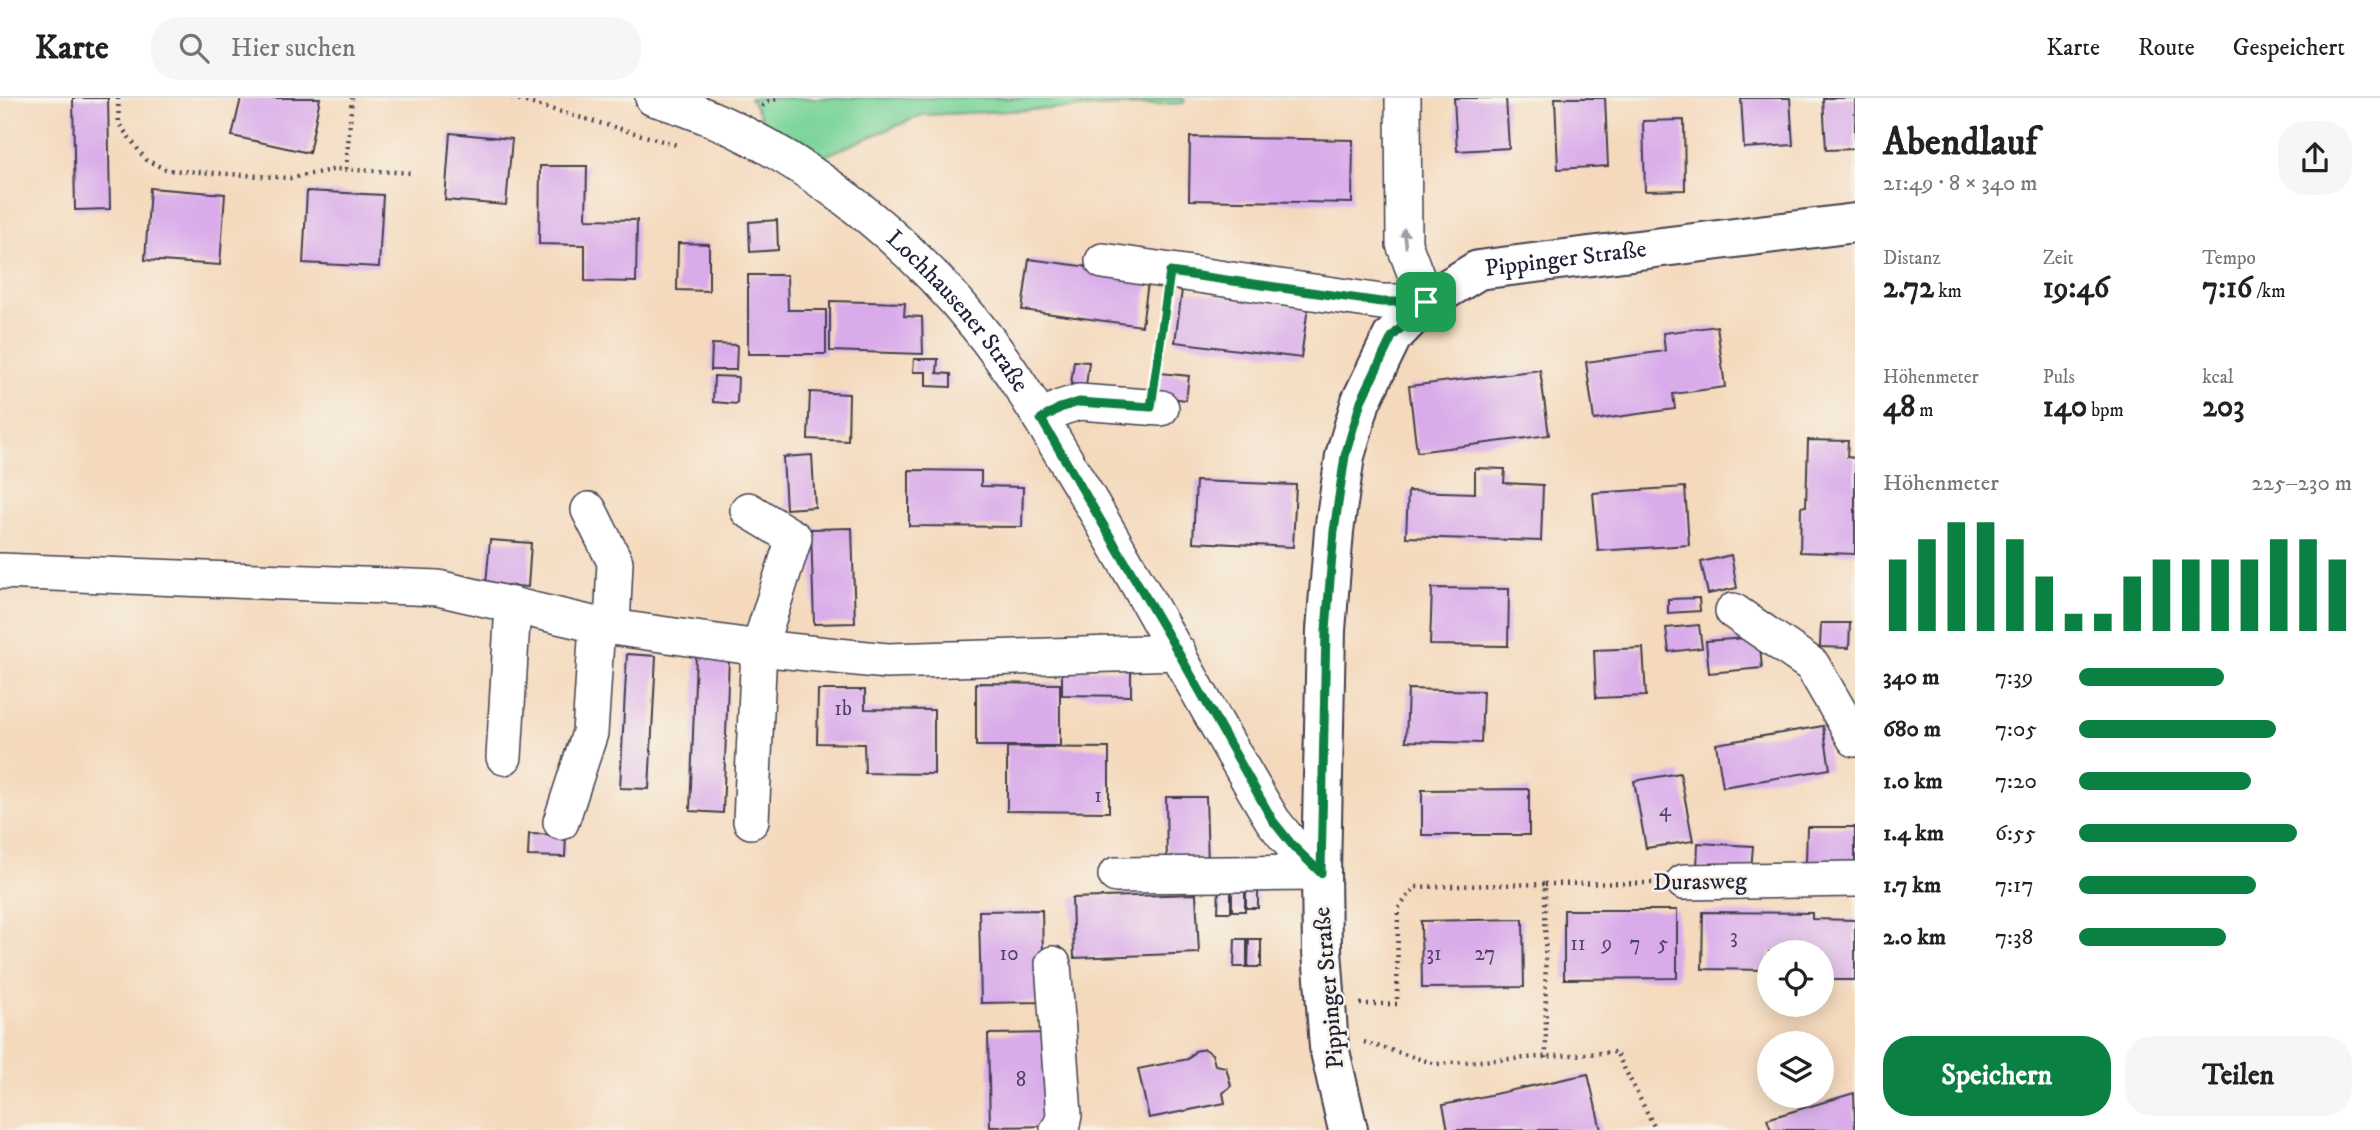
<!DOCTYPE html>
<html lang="de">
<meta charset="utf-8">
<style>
:root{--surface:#fff;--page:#f6f6f6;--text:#222;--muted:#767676;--line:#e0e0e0;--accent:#0b8043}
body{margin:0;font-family:"IM FELL DW Pica",serif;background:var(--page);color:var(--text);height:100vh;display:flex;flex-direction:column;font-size:26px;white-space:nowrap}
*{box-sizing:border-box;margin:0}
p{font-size:23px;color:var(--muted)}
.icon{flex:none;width:38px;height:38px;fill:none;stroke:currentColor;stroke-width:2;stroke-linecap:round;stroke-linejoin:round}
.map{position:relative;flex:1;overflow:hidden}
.details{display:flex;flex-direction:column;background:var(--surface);width:525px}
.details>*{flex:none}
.controls{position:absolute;left:1757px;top:842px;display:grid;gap:14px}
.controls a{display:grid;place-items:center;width:77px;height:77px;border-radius:50%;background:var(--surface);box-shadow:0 4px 18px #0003;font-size:35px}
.pin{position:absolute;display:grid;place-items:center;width:60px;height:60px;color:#fff;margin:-30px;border-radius:14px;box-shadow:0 4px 10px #0006}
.round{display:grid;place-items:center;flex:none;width:74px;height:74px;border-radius:28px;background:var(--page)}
.head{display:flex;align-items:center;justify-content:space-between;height:119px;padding:0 28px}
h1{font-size:38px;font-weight:700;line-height:52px}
.metrics{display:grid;grid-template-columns:repeat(3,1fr);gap:10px;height:119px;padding:7px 28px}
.metrics div{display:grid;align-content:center}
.metrics b{font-size:30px;font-weight:700}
.metrics small{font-size:19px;font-weight:400}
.metrics p{font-size:19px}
.chart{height:196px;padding:14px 28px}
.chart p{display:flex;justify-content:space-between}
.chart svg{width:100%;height:126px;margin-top:7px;stroke:var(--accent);stroke-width:6}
.cta{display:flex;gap:14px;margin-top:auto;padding:14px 28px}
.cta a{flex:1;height:80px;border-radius:28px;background:var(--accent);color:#fff;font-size:28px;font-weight:700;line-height:80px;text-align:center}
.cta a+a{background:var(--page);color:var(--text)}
ul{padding:0 28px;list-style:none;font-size:23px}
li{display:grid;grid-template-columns:112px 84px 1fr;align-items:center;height:52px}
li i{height:18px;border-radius:9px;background:var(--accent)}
header{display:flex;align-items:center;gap:42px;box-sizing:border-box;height:98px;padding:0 35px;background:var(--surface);border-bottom:2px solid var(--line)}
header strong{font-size:33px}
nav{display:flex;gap:38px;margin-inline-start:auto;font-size:24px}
.search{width:490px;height:63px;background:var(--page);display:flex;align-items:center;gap:18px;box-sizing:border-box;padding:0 24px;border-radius:28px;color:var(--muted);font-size:26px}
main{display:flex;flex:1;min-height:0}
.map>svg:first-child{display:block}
.green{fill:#7ad49a;stroke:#4e7b6a;stroke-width:2}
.building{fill:#d9abea}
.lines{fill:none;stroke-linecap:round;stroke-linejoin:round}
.minor-casing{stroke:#423d4e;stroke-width:38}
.major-casing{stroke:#423d4e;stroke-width:42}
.path{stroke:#423d4e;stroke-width:4.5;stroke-dasharray:2 5;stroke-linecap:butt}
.minor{stroke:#fff;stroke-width:35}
.major{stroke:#fff;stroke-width:38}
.oneway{fill:#9c9ca7}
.route-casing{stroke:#fff;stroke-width:14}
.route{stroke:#0b8043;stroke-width:9}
.labels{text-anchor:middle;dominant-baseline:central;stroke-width:5;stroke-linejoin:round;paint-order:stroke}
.number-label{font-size:21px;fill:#504467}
.street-label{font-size:24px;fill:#22223b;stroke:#f7f3e8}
</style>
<header>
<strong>Karte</strong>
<div class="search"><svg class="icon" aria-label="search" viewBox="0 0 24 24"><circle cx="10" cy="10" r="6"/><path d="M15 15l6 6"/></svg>Hier suchen</div>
<nav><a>Karte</a><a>Route</a><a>Gespeichert</a></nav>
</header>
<main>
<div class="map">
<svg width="1855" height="1032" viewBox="0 0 1855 1032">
<rect width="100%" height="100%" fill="#f7f3e8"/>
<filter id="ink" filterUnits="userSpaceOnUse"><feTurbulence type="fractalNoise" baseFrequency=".0143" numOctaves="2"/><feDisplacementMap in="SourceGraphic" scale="14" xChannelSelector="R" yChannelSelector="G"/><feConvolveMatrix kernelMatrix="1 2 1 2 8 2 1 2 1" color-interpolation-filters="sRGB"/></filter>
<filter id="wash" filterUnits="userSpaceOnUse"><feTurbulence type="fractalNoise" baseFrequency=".00686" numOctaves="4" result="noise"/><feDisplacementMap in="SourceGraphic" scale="28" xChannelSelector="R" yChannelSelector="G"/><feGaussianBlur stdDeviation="1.57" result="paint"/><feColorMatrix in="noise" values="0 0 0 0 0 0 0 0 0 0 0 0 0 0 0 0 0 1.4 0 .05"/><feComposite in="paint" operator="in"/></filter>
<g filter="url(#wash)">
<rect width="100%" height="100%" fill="#f4d9bc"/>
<path class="green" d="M750 0H1184V5L922 17 820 60 765 27Z"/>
<g id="blocks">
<g class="building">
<path d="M73 0H108L110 111 75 112Z"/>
<path d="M241 0H320L309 55 232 38Z"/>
<path d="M1454 0H1506L1509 50 1457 53Z"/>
<path d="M1555 0H1605L1608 68 1558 71Z"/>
<path d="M1741 0H1790L1793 47 1744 50Z"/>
<path d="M1823 0H1855V51L1826 52Z"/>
<path d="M1684 22 1685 92 1645 93 1643 23Z"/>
<path d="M450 35 512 41 506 107 445 102Z"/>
<path d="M1190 39 1353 42 1352 105 1189 102Z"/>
<path d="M540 68H587L586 121 637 122 636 184 585 183V147L539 146Z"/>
<path d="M150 90 225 96 220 167 145 162Z"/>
<path d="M307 93 383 97 379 169 303 165Z"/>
<path d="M777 122 778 152 750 154 749 124Z"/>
<path d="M678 145 709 146V193L677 192Z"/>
<path d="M1029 161 1149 177 1142 228 1022 212Z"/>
<path d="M748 177H787L788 212H826V256H748Z"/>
<path d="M1182 192 1308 209 1301 260 1175 244Z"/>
<path d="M830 203 905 205 904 218 922 219 923 256 830 253Z"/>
<path d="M1717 228 1725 289 1673 296 1675 311 1594 322 1586 264 1665 253 1663 235Z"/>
<path d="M712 246 737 247 736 272H711Z"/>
<path d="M914 261H938L937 275 951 276V289L926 288V274H913Z"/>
<path d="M1074 263 1089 264 1086 288 1071 286Z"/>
<path d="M1540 272 1549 337 1417 354 1409 288Z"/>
<path d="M1160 275 1189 278 1186 302 1157 298Z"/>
<path d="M714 278 738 279 737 306 713 304Z"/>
<path d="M810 294 849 296 848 343 808 341Z"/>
<path d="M1808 342 1848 343 1847 359 1855 360V456L1800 454 1801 409 1806 408Z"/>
<path d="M812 357 815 409 786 411 783 359Z"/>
<path d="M1475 370 1505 371 1504 385 1543 387 1541 443 1406 439 1408 393 1475 395Z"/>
<path d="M909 372 981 373V388L1023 389 1022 429 909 428Z"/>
<path d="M1196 383 1296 387 1293 449 1193 444Z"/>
<path d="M1685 389 1689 447 1598 453 1593 395Z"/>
<path d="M852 430 855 525 814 526 811 431Z"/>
<path d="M490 442 531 445 528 489 486 486Z"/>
<path d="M1731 457 1737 490 1708 496 1701 464Z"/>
<path d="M1432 490 1509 491 1508 548 1430 547Z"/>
<path d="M1699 500 1700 513 1668 515V501Z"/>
<path d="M1821 525H1850L1849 550 1820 549Z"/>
<path d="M1699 527 1702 550 1669 554 1666 530Z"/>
<path d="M1759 539 1762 570 1709 575 1706 543Z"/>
<path d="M1643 550 1646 598 1596 600 1594 552Z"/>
<path d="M627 556 656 558 649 691 620 690Z"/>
<path d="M696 558 729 559 723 715 690 713Z"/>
<path d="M1062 571 1131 572V598L1062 597Z"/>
<path d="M976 585 1060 586V648H976Z"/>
<path d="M1408 591 1483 593 1481 645 1406 643Z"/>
<path d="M818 592H865V611L934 612V676L865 675 864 646 817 645Z"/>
<path d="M1823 628 1830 671 1723 689 1716 646Z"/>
<path d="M1007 649 1109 650V714L1007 713Z"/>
<path d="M1680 675 1693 743 1646 750 1634 683Z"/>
<path d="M1529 691V737H1422V692Z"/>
<path d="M1166 699H1206L1208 766 1167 767Z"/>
<path d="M1807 729H1855V765L1806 764Z"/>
<path d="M529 736 566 737 565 759 528 758Z"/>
<path d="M1698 745 1753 748 1751 773 1697 770Z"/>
<rect x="1246" y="783" width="12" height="27"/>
<rect x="1232" y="785" width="13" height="28"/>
<path d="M1219 787H1231V814H1218Z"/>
<path d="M1196 796 1199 855 1074 860 1072 800Z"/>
<path d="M1042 812 1044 904 981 905 979 813Z"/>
<path d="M1564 812H1677V880L1564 881Z"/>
<path d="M1703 814 1812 815V821L1855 822V882H1822V854H1769V872L1702 871Z"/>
<path d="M1523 821 1524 889 1422 890 1421 823Z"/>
<path d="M1235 841H1247V869H1234Z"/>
<path d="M1249 841H1261V869H1248Z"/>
<path d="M1052 935 1053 1028 990 1029 988 936Z"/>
<path d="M1205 951 1212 956 1215 967 1226 969 1231 988 1223 995 1225 1005 1149 1020 1138 971 1188 961 1195 953Z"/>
<path d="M1588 976 1601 1032H1448L1443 1007Z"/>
<path d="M1854 995 1855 1032H1771L1767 1021Z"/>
</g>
</g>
</g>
<g filter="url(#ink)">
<use href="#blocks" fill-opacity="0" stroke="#423d4e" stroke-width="2"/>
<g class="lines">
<defs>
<g id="minor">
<path id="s1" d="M653 0C777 35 897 129 977 228 1016 276 1047 331 1078 383 1146 495 1206 612 1273 723L1293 748 1321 775"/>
<path d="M1103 163 1381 204H1426L1404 146 1403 0"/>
<path d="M1041 321 1060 310 1079 304 1161 310"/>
<path d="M589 412 615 464 612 529"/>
<path d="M748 412 794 440 759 550 751 723"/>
<path d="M0 473 438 490 597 527 759 550 887 563 1178 554"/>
<path d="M1733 513 1812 567 1855 641"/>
<path d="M504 659 513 507"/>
<path d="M561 724 590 635 597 527"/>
<path d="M1116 777 1321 775"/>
<path d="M1684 784 1855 781"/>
<path d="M1053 866 1064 1017 1061 1032H1058"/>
</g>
<g id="major">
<path id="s2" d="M1348 1032 1329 949 1322 853 1321 775 1326 532 1334 433 1345 358 1361 303 1392 239 1426 204 1478 172 1855 125"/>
</g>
</defs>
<use href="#minor" class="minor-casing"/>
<use href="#major" class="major-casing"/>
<g class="path">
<path d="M118 0 119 26 146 62 167 72 290 80 337 71 413 75"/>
<path d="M512 0 680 48"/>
<path d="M762 8 769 3 780 0"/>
<path d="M346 71 352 0"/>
<path d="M1156 277 1166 206"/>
<path d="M1545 786 1653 785"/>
<path d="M1360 906H1397L1398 811 1415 789 1545 786 1546 960"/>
<path d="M1364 944 1436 966 1616 954 1656 1032"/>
</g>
<use href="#minor" class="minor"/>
<use href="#major" class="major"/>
</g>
<defs><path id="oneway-solid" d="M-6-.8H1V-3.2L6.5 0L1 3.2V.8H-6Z" transform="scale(1.75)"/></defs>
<use class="oneway" href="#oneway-solid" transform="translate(1405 140) rotate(-96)"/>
</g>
<g class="lines" filter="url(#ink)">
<defs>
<path id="route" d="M1170 174 1381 204H1426L1392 239 1361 303 1345 358 1334 433 1326 532 1321 775 1293 748 1273 723 1178 554 1041 321 1060 310 1079 304 1151 309Z"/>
</defs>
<use href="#route" class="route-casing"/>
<use href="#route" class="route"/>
</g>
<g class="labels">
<g class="number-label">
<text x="843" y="611">1b</text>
<text x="1098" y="698">1</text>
<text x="1665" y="712">4</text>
<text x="1734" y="839">3</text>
<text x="1578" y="846">11</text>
<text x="1607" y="846">9</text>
<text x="1635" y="846">7</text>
<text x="1663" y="846">5</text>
<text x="1009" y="856">10</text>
<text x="1434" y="856">31</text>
<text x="1485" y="856">27</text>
<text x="1021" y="982">8</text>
</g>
<g class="street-label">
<text stroke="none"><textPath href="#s2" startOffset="1004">Pippinger Straße</textPath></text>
<text stroke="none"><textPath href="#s1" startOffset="378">Lochhausener Straße</textPath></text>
<text transform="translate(1700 784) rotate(-1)">Durasweg</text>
<text transform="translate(1329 890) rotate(-95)">Pippinger Straße</text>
</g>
</g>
</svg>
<div class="controls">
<a><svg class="icon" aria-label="locate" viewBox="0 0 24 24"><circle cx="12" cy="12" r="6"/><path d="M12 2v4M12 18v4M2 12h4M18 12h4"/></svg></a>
<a><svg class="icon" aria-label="layers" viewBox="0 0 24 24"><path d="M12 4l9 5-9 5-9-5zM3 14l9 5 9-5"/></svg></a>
</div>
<div class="pin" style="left:1426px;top:204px;background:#1e9e55"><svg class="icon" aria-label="arrive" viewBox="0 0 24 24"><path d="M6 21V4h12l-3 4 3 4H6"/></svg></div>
</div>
<section class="details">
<div class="head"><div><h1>Abendlauf</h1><p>21:49 · 8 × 340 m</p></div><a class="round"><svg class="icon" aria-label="share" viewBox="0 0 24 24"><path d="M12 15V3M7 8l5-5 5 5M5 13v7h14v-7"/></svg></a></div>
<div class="metrics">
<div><p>Distanz</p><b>2.72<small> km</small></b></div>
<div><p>Zeit</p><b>19:46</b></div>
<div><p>Tempo</p><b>7:16<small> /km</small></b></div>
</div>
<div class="metrics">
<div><p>Höhenmeter</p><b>48<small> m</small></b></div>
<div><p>Puls</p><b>140<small> bpm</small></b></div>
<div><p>kcal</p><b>203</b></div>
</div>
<div class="chart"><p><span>Höhenmeter</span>225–230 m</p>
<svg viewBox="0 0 160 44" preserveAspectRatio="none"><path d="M5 44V19M15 44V12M25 44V6M35 44V6M45 44V12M55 44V25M65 44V38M75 44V38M85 44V25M95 44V19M105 44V19M115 44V19M125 44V19M135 44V12M145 44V12M155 44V19"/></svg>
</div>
<ul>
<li><b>340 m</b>7:39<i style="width:53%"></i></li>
<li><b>680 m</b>7:05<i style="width:72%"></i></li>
<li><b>1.0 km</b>7:20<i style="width:63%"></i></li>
<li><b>1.4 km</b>6:55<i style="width:80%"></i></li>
<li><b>1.7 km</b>7:17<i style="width:65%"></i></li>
<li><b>2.0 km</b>7:38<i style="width:54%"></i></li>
</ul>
<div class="cta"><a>Speichern</a><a>Teilen</a></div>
</section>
</main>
